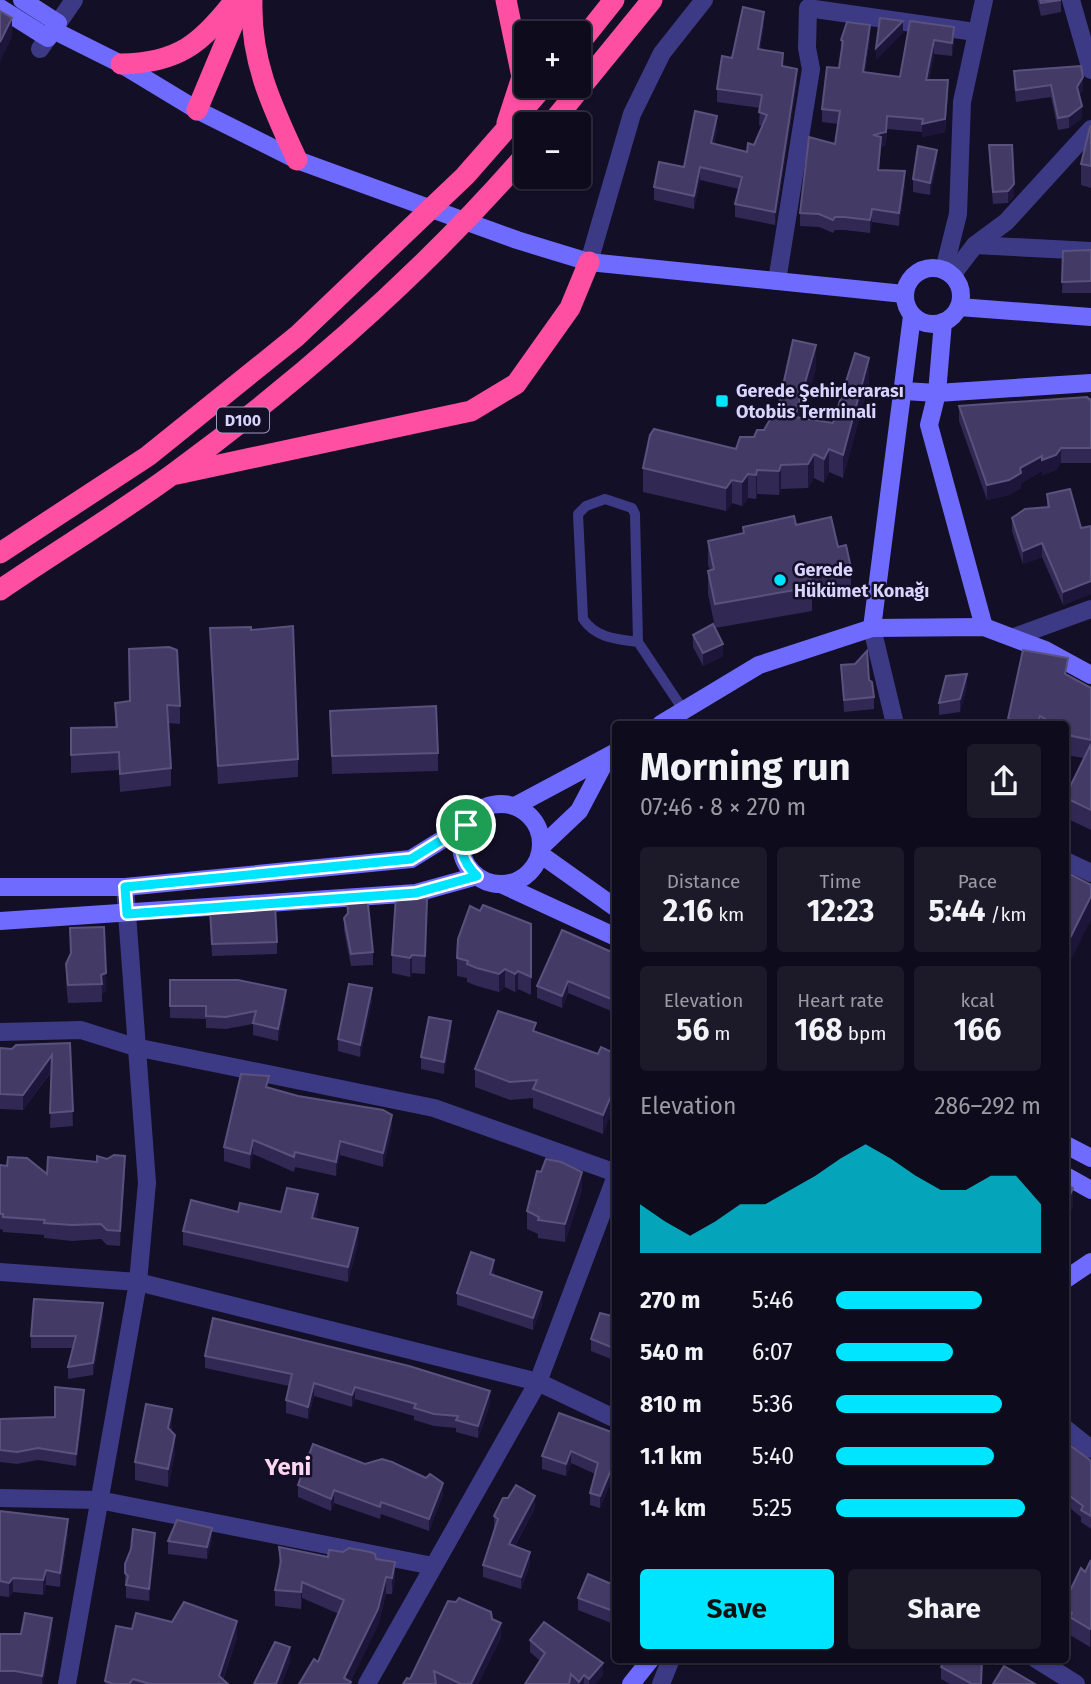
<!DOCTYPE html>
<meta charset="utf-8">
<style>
:root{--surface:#0e0b1c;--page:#1c1929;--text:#f1f3f6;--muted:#9b9ba3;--line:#2e2b3b;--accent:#00e5ff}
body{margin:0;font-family:"Fira Sans",sans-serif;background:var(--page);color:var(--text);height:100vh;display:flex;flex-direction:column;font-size:26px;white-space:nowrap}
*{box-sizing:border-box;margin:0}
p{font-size:23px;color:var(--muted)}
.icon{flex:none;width:38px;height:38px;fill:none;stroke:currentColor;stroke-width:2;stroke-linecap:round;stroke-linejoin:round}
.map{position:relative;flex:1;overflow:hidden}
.sheet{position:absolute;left:612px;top:721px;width:457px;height:942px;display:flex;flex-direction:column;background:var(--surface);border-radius:7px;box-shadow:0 2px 5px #0004,0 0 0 2px var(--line)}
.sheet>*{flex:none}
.buttons{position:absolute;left:514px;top:21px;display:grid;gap:14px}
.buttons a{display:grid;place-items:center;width:77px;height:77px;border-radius:7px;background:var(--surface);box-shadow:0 2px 5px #0004,0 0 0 2px var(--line);font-size:35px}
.pin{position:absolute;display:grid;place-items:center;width:60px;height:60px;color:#fff;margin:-30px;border:4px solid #fff;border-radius:50%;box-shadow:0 2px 7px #0007}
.round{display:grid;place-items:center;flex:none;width:74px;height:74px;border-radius:7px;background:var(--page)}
.headline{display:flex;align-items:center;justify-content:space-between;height:119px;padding:0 28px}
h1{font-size:38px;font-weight:700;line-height:52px}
.stats{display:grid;grid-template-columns:repeat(3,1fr);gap:10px;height:119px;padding:7px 28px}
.stats div{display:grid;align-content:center;border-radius:7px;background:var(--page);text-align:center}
.stats b{font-size:30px;font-weight:700}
.stats small{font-size:19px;font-weight:400}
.stats p{font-size:19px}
.chart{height:196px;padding:14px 28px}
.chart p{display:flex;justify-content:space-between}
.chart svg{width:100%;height:126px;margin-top:7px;fill:var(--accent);opacity:.7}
.primary-button{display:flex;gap:14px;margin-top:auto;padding:14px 28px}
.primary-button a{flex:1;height:80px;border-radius:7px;background:var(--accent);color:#111;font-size:28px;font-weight:700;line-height:80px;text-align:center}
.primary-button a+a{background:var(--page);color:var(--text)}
ul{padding:0 28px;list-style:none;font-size:23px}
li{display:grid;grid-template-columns:112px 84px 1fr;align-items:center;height:52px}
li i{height:18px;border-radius:9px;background:var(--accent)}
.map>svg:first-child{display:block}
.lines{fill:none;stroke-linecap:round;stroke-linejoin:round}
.lane{stroke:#3d3a85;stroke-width:10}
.street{stroke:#3d3a85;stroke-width:18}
.secondary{stroke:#6f6bff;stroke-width:18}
.highway{stroke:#ff4fa3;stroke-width:21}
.wall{fill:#312854}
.shaded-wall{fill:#1d163a}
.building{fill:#433a66;stroke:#5a527e;stroke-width:2}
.route-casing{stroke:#fff;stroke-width:14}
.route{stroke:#00e5ff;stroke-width:9}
.poi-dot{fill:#00e5ff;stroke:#130f26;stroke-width:2.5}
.labels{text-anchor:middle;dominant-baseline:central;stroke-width:5;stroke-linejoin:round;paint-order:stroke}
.shield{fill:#130f26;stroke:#9e99be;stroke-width:2}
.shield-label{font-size:16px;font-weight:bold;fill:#d9d4ff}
.poi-label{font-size:18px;font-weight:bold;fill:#d9d4ff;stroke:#130f26;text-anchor:start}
.district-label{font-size:24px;font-weight:bold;fill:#ffd6f0;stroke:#130f26}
</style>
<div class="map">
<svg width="1091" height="1684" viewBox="0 0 1091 1684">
<rect width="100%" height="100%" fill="#130f26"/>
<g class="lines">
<path class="lane" d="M638 642C616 639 596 638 583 619L578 514 586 506 605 499 632 508 635 514 638 642 684 711"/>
<g class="street">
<path d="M1071 0 1091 70"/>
<path d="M40 49 74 0"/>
<path d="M975 245 1091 251"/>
<path d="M589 262 632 114 662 53 704 0"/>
<path d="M944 270 958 214 962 102 984 0"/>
<path d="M952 275 975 245 1006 222 1091 129"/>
<path d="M777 281 811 69 807 48 808 8 975 32"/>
<path d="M872 628 895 724"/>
<path d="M1014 637 1091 609"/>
<path d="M1066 861 1091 873"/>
<path d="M0 1032 81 1030 135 1047 434 1108 616 1173"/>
<path d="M0 1272 138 1282 538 1382 616 1419"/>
<path d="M1066 1429 1091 1449"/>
<path d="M0 1498 99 1500 433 1566"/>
<path d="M1036 1659 1076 1684"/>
<path d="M67 1684 138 1282 147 1183 125 887"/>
<path d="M367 1684 538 1382 616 1176"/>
<path d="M661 1684 671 1659"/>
</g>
<g class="secondary">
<path d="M22 0 58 23"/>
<path d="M0 8 48 38"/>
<path d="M53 30 121 64 197 110 297 160 517 240 589 262 904 294"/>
<circle cx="933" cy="296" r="28"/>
<path d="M959 307 1091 317"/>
<path d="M943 322 937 393 929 425 984 627"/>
<path d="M904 391 937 393 1091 383"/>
<path d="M872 628 912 316"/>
<path d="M661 724 759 665 872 628 984 627 1045 650 1091 675"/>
<circle cx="501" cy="844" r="40"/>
<path d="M515 806 616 752"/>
<path d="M541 847 579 811 607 758"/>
<path d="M540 854 616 908"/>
<path d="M501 884 616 937"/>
<path d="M0 887H125L411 859 466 825"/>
<path d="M0 921 416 893 477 876"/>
<path d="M1066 1145 1091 1158"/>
<path d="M1066 1176 1091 1190"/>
<path d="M1066 1279 1091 1262"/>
<path d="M631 1684 651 1659"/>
</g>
<g class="highway">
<path d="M252 0C250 61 272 106 297 160"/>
<path d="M506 0 522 77 507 123"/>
<path d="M579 44 614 0"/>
<path d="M121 64C178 63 201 44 235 0"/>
<path d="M197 110 241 5"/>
<path d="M551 124 652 0"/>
<path d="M177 474 471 411 516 384 570 308 589 262"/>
<path d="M0 553 148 456 297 336 465 176 544 86"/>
<path d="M0 590C57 551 117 515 173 474 302 379 422 274 527 153"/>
</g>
</g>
<g class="wall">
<path d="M1037 0H1061V12L1041 16Z"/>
<path d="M910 21 954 41 952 56 934 54 929 80 948 94 945 132 922 137V132L887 129 886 145 881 147 879 170 905 185 899 226 872 222 870 233 844 230H835L833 233 819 227 800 226V213L835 144 838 124 822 122V109L839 68 841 53V40L870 38 865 72 900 77Z"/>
<path d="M764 25 760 49 783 66 797 82 775 225 735 217V204L739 189 700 180 694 209 654 200V187L684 167 717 129 714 144 747 152 754 145 762 126 759 125 760 108 717 102V89L732 58Z"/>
<path d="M1014 71 1083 89 1079 96 1082 118 1069 128 1058 130 1051 97 1016 102 1014 83Z"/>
<path d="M1091 126V188L1081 185V164Z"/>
<path d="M989 145 1014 196 1008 203 993 204 989 157Z"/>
<path d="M937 162 930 195 913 192V179Z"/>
<path d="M1091 250V293H1062L1063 251Z"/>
<path d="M816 369 801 418 833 423 869 382 843 478 829 472 824 483 814 478 808 488 781 489 779 495 757 494 756 499 748 498 742 506 732 503 726 511 643 492V468L736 449 764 430Z"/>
<path d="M1091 399V463H1061L1056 470 1042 475V471L1021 483V488L1009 495 987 500 959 421V406Z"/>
<path d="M1047 494 1081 528 1091 526V594L1063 605 1042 557 1023 564 1012 531V518L1047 507Z"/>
<path d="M796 525 838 547 851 568V591L812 599V611L715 628 723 656 703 666 693 647V635L715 627 708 594V571L710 570 708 565V541L743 533V527Z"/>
<path d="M210 628 251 630 298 759V777L218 784 210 646Z"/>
<path d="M841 665 869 680 874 697V709L844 712Z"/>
<path d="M1068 675 1091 688V830L1066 818V795L1084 758 1072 756 1066 752V724H1008V719Z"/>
<path d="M967 686 960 712 939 715V703Z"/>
<path d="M115 703 180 706V724L168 723 171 768V786L120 792 119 770 71 773V755L115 727Z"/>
<path d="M330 711 438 753V771L332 774Z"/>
<path d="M347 897 373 952V965L351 966 344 930V918L347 914Z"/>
<path d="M427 899 425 974 412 973 410 977 392 973V955Z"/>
<path d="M210 909 277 942V954L212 956Z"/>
<path d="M480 911 531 924V995L518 989 515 992 505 987 499 992 477 986 467 982V978L457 976V958Z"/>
<path d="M104 927 106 991 102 993V1002L68 1003 66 982V964L70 955V928Z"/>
<path d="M616 954V1013L568 993 562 1008 537 998V986Z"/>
<path d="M170 980 286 1002 278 1041 253 1035V1024L226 1029 206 1028V1019L170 1018Z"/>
<path d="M372 1001 360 1057 338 1051V1039Z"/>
<path d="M536 1032 598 1054H616L603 1134 533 1108V1098L510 1100 475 1087V1069Z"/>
<path d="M451 1034 444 1074 421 1069V1057Z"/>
<path d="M70 1043 73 1126 50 1128 52 1071 23 1110 0 1109V1048L12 1049Z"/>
<path d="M269 1088 392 1130 383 1167 340 1155 336 1176 295 1167 294 1172 253 1154 250 1169 224 1161V1147Z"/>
<path d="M0 1165 47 1174 125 1171 120 1246 107 1245 101 1239 72 1241 44 1238V1235L3 1232V1230L0 1229Z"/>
<path d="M541 1172 582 1190 565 1242 538 1238V1234L527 1229V1211Z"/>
<path d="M318 1209 316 1219 358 1243 348 1282 183 1245V1231L238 1212H281Z"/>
<path d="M494 1272V1275L542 1305 533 1330 457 1305V1293Z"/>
<path d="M103 1316 93 1375 68 1379V1367L73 1348H31V1336Z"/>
<path d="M616 1317V1361L591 1351V1339Z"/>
<path d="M205 1356 490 1404 478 1438 456 1432V1428L434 1426 414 1420V1416L355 1399 352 1407 314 1396 308 1419 286 1413V1400L289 1386 205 1368Z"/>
<path d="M84 1403 76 1466 38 1460 17 1464 0 1462V1419L55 1417Z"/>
<path d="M172 1427 171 1431 175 1453 168 1487 135 1480V1462Z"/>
<path d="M616 1434V1478L613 1477 600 1508 590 1505V1493L595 1474 571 1463 566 1476 542 1469V1456Z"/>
<path d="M1066 1442 1091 1461V1529L1081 1522V1517L1066 1505Z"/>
<path d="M298 1485 443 1495 429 1531 381 1514 380 1519 334 1503 331 1511 298 1497Z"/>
<path d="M535 1508 515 1546 530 1564 521 1589 483 1577V1565L494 1529V1516Z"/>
<path d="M0 1511 68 1533 60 1587 46 1585 43 1595 13 1592 9 1597 0 1596Z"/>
<path d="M212 1540 207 1559 168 1554V1541Z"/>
<path d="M155 1546 149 1601 126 1598V1586L125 1585V1564Z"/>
<path d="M279 1547 328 1557 376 1559 395 1578 392 1594H386L378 1625 350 1682 351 1684 318 1662 339 1614 302 1598 301 1609 275 1606V1590L279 1568Z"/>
<path d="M1091 1560V1646L1090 1647 1070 1635V1629L1066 1626V1599L1085 1572Z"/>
<path d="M616 1586V1625L578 1610V1598Z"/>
<path d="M492 1619 501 1637 478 1684H403Z"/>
<path d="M172 1622 237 1637 223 1680 228 1684H105V1681L132 1629Z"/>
<path d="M52 1632 43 1684H0V1634H21Z"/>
<path d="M530 1640 603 1675 595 1684H525L540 1661 530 1652Z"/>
<path d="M941 1667 981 1684H950L941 1679Z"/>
</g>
<g class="shaded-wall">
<path d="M764 12V25L758 62V49Z"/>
<path d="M12 18V37L0 62V42Z"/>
<path d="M903 21V33L876 60V48Z"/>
<path d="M870 25V38L863 85V72Z"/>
<path d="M954 27V41L952 56V43Z"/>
<path d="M934 40V54L926 93V80Z"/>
<path d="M797 69V82L775 225V212Z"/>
<path d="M1083 77V89L1077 99V87Z"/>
<path d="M948 80 945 132 922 137V124Z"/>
<path d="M1082 106V118L1069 128V116Z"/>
<path d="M717 116V129L711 156V143Z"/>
<path d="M887 116 886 145 881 147 878 183 873 135Z"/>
<path d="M937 150V162L930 195V183Z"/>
<path d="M700 167V180L694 209V196Z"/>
<path d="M905 171V185L899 226V213Z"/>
<path d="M1014 184V196L1008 203V191Z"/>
<path d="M872 209V222L870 233V220Z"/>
<path d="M816 345V369L795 441V417Z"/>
<path d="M869 358V382L843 478V455Z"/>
<path d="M1061 448V463L1056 470 1042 475V460Z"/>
<path d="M829 449V472L824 483V459Z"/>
<path d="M814 454V478L808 488V464Z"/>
<path d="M1042 456V471L1021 483V488L1009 495 987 500V485Z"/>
<path d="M781 465V489L779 495V471Z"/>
<path d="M757 470V494L756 499V475Z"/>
<path d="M748 474V498L742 506V482Z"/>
<path d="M732 480V503L726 511V488Z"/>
<path d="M1042 543V557L1023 564V551Z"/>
<path d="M1091 581V594L1063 605V592Z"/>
<path d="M723 644V656L703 666V653Z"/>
<path d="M967 674V686L960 712V699Z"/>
<path d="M1091 896V920L1066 969V946Z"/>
<path d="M412 955V973L410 977V958Z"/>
<path d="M505 969V987L499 992V974Z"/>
<path d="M518 971V989L515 992V974Z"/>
<path d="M106 973V991L102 993 101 975Z"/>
<path d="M568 981V993L562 1008V996Z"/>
<path d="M372 988V1001L360 1057V1045Z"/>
<path d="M286 990V1002L278 1041V1029Z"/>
<path d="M451 1021V1034L444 1074V1062Z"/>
<path d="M52 1055V1070L23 1110V1095Z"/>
<path d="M616 1084V1102L603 1134V1115Z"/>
<path d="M392 1115V1130L383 1167V1153Z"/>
<path d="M253 1140V1154L250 1169V1154Z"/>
<path d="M340 1141V1155L336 1176V1162Z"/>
<path d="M125 1156V1171L120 1246V1231Z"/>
<path d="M582 1172V1190L565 1242V1224Z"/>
<path d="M1073 1188V1207L1066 1222V1204Z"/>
<path d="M318 1194V1209L312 1233V1218Z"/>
<path d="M358 1228V1243L348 1282V1267Z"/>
<path d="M494 1260V1272L490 1286V1274Z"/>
<path d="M542 1292V1305L533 1330V1318Z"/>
<path d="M103 1303V1316L93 1375V1363Z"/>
<path d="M314 1383V1396L308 1419V1407Z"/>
<path d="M355 1387V1399L352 1407V1395Z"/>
<path d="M84 1390V1403L76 1466V1454Z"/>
<path d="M490 1391V1404L478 1438V1426Z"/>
<path d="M172 1409V1427L168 1446V1428Z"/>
<path d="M175 1435V1453L168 1487V1469Z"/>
<path d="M571 1451V1463L566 1476V1464Z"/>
<path d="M613 1465V1477L600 1508V1496Z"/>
<path d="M443 1483V1495L429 1531V1519Z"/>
<path d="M334 1490V1503L331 1511V1499Z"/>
<path d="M535 1496V1508L509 1556V1544Z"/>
<path d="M68 1519V1533L60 1587V1573Z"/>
<path d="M212 1528V1540L207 1559V1547Z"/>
<path d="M155 1533V1546L149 1601V1589Z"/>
<path d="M530 1552V1564L521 1589V1577Z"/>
<path d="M395 1562V1578L392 1594V1578Z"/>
<path d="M46 1570V1585L43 1595V1580Z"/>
<path d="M386 1577V1594L378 1625 349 1684 344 1678Z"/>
<path d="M13 1578V1592L9 1597V1583Z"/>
<path d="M302 1582V1598L301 1609V1592Z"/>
<path d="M52 1618V1632L43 1684H42V1676Z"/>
<path d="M237 1621V1637L221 1684 219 1676Z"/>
<path d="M501 1623V1637L478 1684H471Z"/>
<path d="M1091 1627V1646L1090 1647V1629Z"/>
<path d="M290 1647V1663L282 1684H276Z"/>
<path d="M603 1663V1675L595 1684H589V1679Z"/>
<path d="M584 1675V1684H579V1682Z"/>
</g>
<g class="building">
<path d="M1040 0H1061L1041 3Z"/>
<path d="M743 7 764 12 758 49 783 53 782 66 797 69 775 212 735 204 742 177 700 167 694 196 654 187 659 162 684 167 695 111 717 116 711 143 747 152 748 143 754 145 767 115 759 112 762 95 717 89 722 56 732 58Z"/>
<path d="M0 11 12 18 0 42Z"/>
<path d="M880 18 903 21 876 48Z"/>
<path d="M910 21 954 27 952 43 934 40 926 80H948L945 119 922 124 923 119 887 116 886 132 873 135 881 137 878 170 905 171 899 213 872 209 870 220 844 217H835L833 220 819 214 800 213 809 137 835 144 840 111 822 109 827 67 839 68 843 41 841 40 847 22 870 25 863 72 900 77Z"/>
<path d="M1081 66 1083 77 1077 87 1082 106 1069 116 1058 118 1051 85 1016 90 1014 71Z"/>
<path d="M1091 126V166L1081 164 1090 127Z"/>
<path d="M989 145H1012L1014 184 1008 191 993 192Z"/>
<path d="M918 146 937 150 930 183 913 179Z"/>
<path d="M1091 250V281L1062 282 1063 251Z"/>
<path d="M793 340 816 345 795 417 833 423 855 353 869 358 843 455 829 449 824 459 814 454 808 464 781 465 779 471 757 470 756 475 748 474 742 482 732 480 726 488 643 468 650 435 654 429 736 449 740 437H754L757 430H764L779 404Z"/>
<path d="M1087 397 1090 400 1091 399V448H1061L1056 455 1042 460V456L1020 468 1021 473 1009 480 987 485 959 406Z"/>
<path d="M1070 489 1081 528 1091 526V581L1063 592 1042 543 1023 551 1012 518 1025 509 1049 507 1047 494Z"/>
<path d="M794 516 796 525 831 517 838 547 846 545 851 568 810 576 812 587 715 604 708 571 714 569 708 541 744 533 743 527Z"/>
<path d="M713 624 723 644 703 653 693 635Z"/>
<path d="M293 626 298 759 218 766 210 628 251 627V630Z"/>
<path d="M169 647 177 650 180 706 167 705 171 768 120 774 119 752 71 755V728L117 727 115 703 130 701 129 649Z"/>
<path d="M1023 650 1068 658 1065 674 1091 688V740L1072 736 1066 732V724H1054L1040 716 1038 724H1030L1008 719Z"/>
<path d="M867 651 869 680 872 682 874 697 844 700 841 665 855 664Z"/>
<path d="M967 674 960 699 939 703 946 676Z"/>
<path d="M436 706 438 753 332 756 330 711Z"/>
<path d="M1091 744V810L1066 798V795Z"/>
<path d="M1066 872 1091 885V896L1066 946Z"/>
<path d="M367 895 373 952 351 954 344 918 348 913 347 897Z"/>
<path d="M396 896 427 899 425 956 412 955 410 958 392 955Z"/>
<path d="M240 905H275L277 942 212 944 210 909Z"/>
<path d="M483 905 531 924V977L518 971 515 974 505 969 499 974 477 968 467 964 468 961 457 958 458 939 470 906 480 911Z"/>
<path d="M104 927 106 973 101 975 102 984 68 985 66 964 71 953 70 928Z"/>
<path d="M562 930 616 954V1001L568 981 562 996 537 986Z"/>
<path d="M170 980H238L286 990 278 1029 253 1023 256 1011 226 1017 206 1016V1006H170Z"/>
<path d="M349 984 372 988 360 1045 338 1039Z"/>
<path d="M498 1011 536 1023 533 1031 598 1054 601 1047 616 1054V1084L603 1115 533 1089 537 1080 510 1082 475 1069Z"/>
<path d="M429 1017 451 1021 444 1062 421 1057Z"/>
<path d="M70 1043 73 1111 50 1113 52 1055 23 1095 0 1094V1048L12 1049 16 1045Z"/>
<path d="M241 1074 269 1076 266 1087 298 1096 383 1110 392 1115 383 1153 340 1141 336 1162 295 1152 294 1157 253 1140 250 1154 224 1147Z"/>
<path d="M114 1155 125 1156 120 1231 107 1230 101 1224 72 1225 44 1223 45 1220 3 1217V1214H0V1165L7 1166 8 1157 27 1158 47 1174 48 1157 97 1162V1156L107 1159Z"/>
<path d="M546 1159 561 1162 582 1172 565 1224 538 1220 539 1217 527 1211 537 1171 541 1172Z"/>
<path d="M1066 1185 1073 1188 1066 1204Z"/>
<path d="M287 1188 318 1194 312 1218 358 1228 348 1267 183 1231 191 1200 238 1212 240 1203 281 1212Z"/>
<path d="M471 1252 494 1260 490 1274 542 1292 533 1318 457 1293Z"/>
<path d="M34 1299 103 1303 93 1363 68 1367 76 1336H31Z"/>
<path d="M600 1313 616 1317V1349L591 1339Z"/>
<path d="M213 1318 409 1366 490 1391 478 1426 456 1420 458 1416 434 1414 414 1408 416 1404 355 1387 352 1395 314 1383 308 1407 286 1400 292 1374 205 1356Z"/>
<path d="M55 1387 84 1390 76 1454 38 1448 17 1452 0 1450V1419L55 1417Z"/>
<path d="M146 1404 172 1409 168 1428 175 1435 168 1469 135 1462Z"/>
<path d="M559 1413 606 1430 616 1434V1466L613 1465 600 1496 590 1493 598 1463 571 1451 566 1464 542 1456Z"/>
<path d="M1066 1442 1091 1461V1516L1081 1510 1083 1506 1066 1493Z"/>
<path d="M313 1444 365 1464 382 1459 392 1462 426 1478 430 1474 443 1483 429 1519 381 1502 380 1507 334 1490 331 1499 298 1485Z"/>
<path d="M516 1485 535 1496 509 1544 530 1552 521 1577 483 1565 498 1519 494 1516 503 1498H508Z"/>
<path d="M0 1511 68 1519 60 1573 46 1570 43 1580 13 1578 9 1583 0 1581Z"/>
<path d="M177 1520 212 1528 207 1547 168 1541Z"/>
<path d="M133 1529 155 1533 149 1589 126 1585 128 1576 125 1573V1564L131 1549Z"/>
<path d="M279 1547 328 1557 329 1550 343 1552 349 1548 370 1552 375 1554 376 1559 395 1562 392 1578 386 1577 378 1609 344 1678 351 1682 350 1684H299L314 1659 318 1662 344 1600 302 1582 301 1592 275 1590 281 1561Z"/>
<path d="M1091 1560V1627L1090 1629 1070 1617 1072 1613 1066 1608V1599L1081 1568 1085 1572Z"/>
<path d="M588 1574 616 1586V1612L578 1598Z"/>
<path d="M459 1598 491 1612 492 1619 501 1623 471 1684H461L434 1671 436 1684H403L407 1678 410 1679 448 1601 456 1602Z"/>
<path d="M184 1602 237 1621 219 1676 228 1684H150L133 1679 129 1684H114L105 1681 116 1626 132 1629 136 1613 172 1622Z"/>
<path d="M25 1613 52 1618 42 1676 15 1671H0V1634H21Z"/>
<path d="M544 1622 603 1663 589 1679 584 1675 579 1682 571 1674 569 1684H525L545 1653 530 1640Z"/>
<path d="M275 1642 290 1647 276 1684H254Z"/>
<path d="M946 1659H982L981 1684H972L941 1667Z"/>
<path d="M1004 1666 1035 1684H993Z"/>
</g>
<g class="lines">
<defs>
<path id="route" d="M466 825C458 846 461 861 477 876L416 893 127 914 125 887 411 859Z"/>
</defs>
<use href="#route" class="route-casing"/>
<use href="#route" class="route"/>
</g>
<g class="poi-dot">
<rect x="715" y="394" width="14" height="14" rx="3.5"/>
<circle cx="780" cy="580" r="7"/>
</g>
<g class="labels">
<rect class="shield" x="217" y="407.5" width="52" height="25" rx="5"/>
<g class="shield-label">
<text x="243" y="420">D100</text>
</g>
<g class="poi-label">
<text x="736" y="391">Gerede Şehirlerarası<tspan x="736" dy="21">Otobüs Terminali</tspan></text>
<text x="794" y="570">Gerede<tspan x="794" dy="21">Hükümet Konağı</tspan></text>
</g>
<g class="district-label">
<text x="288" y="1467">Yeni</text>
</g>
</g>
</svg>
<div class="buttons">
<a>+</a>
<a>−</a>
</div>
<div class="pin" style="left:466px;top:825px;background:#1e9e55"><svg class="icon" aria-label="arrive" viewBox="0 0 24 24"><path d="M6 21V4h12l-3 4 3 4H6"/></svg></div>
<section class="sheet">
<div class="headline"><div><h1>Morning run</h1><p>07:46 · 8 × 270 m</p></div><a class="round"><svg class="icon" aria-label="share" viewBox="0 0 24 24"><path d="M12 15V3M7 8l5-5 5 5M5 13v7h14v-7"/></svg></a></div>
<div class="stats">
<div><p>Distance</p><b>2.16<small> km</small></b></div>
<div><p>Time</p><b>12:23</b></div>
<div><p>Pace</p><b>5:44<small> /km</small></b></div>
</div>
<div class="stats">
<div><p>Elevation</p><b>56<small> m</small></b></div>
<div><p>Heart rate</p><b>168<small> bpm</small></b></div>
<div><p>kcal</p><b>166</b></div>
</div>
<div class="chart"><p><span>Elevation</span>286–292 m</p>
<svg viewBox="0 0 160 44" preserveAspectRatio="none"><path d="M0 44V27L10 33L20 38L30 33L40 27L50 27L60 22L70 17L80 11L90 6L100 11L110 17L120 22L130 22L140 17L150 17L160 27V44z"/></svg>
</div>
<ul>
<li><b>270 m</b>5:46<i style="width:71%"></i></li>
<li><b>540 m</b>6:07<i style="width:57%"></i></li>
<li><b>810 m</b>5:36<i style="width:81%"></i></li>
<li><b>1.1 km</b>5:40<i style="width:77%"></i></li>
<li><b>1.4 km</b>5:25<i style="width:92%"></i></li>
</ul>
<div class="primary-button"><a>Save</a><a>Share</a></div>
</section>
</div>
